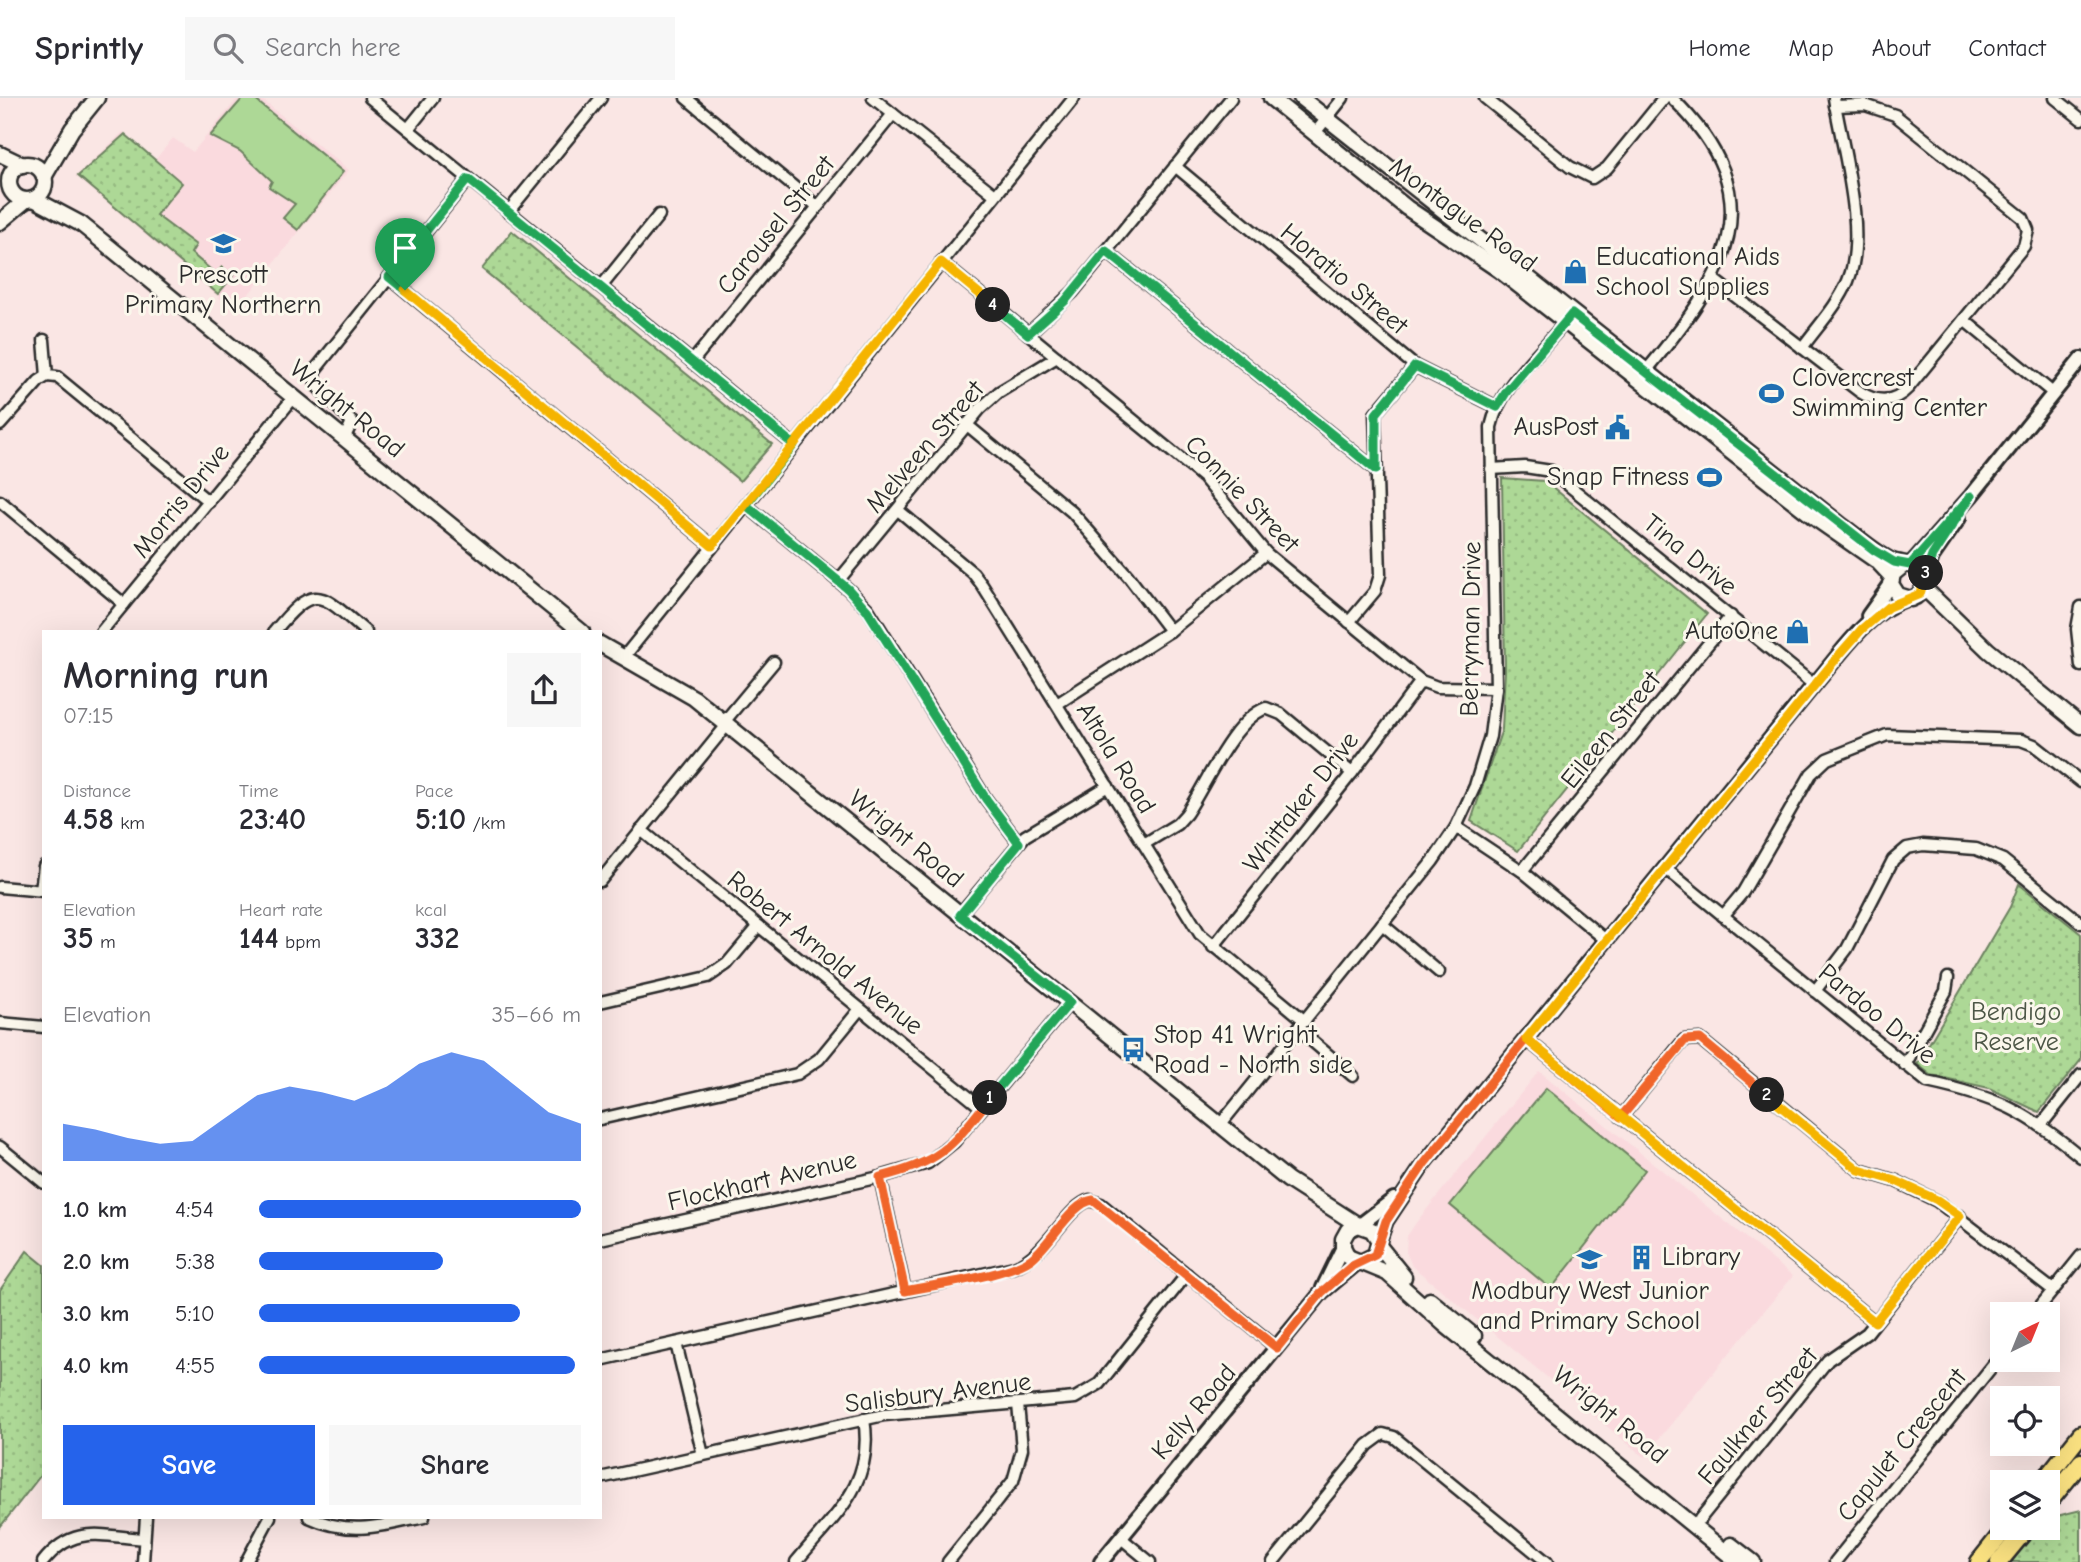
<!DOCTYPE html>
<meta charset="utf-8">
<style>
:root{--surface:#fff;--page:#f7f7f7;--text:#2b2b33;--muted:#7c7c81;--line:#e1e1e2;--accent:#2563eb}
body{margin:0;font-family:"Comic Neue",sans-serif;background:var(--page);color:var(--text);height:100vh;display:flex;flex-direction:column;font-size:26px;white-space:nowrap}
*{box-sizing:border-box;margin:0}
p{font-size:23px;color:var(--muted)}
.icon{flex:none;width:38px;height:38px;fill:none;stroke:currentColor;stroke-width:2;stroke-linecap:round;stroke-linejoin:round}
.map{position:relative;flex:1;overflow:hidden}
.panel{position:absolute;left:42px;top:532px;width:560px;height:889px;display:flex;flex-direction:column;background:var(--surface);border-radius:0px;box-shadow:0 7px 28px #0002}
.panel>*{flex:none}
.needle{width:46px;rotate:43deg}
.controls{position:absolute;left:1990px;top:1204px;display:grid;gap:14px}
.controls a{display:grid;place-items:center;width:70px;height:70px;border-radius:0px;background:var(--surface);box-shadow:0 7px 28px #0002;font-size:35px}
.pin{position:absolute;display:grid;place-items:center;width:60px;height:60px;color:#fff;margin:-72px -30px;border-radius:50% 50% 50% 0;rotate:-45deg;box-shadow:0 0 7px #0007}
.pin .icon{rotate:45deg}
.km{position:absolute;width:35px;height:35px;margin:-18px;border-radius:50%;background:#222;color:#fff;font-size:19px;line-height:35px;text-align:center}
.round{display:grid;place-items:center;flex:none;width:74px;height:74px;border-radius:0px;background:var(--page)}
.head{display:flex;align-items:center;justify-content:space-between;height:119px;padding:0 21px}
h1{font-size:38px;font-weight:700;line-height:52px}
.figures{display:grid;grid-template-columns:repeat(3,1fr);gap:10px;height:119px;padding:7px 21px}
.figures div{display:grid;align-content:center}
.figures b{font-size:30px;font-weight:700}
.figures small{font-size:19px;font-weight:400}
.figures p{font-size:19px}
.chart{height:196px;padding:14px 21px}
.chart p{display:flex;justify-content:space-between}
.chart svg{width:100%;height:126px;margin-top:7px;fill:var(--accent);opacity:.7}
.button{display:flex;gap:14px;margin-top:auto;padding:14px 21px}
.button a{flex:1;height:80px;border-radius:0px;background:var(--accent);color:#fff;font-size:28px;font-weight:700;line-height:80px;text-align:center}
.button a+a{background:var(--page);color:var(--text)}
ul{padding:0 21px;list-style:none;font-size:23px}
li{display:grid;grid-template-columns:112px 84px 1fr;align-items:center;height:52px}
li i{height:18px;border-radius:9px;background:var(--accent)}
header{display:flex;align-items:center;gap:42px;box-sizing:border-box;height:98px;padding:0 35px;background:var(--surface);border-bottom:2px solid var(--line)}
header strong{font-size:33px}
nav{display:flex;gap:38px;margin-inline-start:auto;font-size:24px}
.search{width:490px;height:63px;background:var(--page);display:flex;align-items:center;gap:18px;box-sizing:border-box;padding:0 24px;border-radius:0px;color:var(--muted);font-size:26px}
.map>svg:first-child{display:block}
.built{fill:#fadade}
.grass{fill:#add896;stroke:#6c8260;stroke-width:2}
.park{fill:url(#park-dots);stroke:#6c8260;stroke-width:2}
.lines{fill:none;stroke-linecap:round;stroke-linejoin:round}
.minor-casing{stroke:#2b2b2b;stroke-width:15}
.tertiary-casing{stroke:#2b2b2b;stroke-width:18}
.secondary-casing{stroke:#2b2b2b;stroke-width:19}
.primary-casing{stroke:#2b2b2b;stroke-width:21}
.minor{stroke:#fbf7ec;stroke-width:10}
.tertiary{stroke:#fbf7ec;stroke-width:12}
.secondary{stroke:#fbf7ec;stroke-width:14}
.primary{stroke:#fae181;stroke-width:16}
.split-1-casing{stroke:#fff;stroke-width:14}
.split-2-casing{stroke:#fff;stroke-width:14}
.split-3-casing{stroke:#fff;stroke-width:14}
.split-4-casing{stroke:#fff;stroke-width:14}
.split-5-casing{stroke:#fff;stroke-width:14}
.split-1{stroke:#22a559;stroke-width:9}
.split-2{stroke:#f0652b;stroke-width:9}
.split-3{stroke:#f5b400;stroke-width:9}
.split-4{stroke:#22a559;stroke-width:9}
.split-5{stroke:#f5b400;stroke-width:9}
.labels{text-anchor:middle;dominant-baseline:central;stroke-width:6;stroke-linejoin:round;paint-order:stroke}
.street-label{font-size:26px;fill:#2b2b2b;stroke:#fbf7ec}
.poi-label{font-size:26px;fill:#2b2b2b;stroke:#fbf7ec;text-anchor:start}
.park-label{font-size:26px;fill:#4c5646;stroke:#fbf7ec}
</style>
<header>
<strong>Sprintly</strong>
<div class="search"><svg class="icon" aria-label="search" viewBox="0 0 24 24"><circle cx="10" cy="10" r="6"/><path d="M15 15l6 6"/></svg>Search here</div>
<nav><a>Home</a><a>Map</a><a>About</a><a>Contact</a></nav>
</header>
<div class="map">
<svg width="2081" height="1464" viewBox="0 0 2081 1464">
<defs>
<pattern id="park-dots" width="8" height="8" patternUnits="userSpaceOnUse" patternTransform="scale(1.75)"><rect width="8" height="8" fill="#add896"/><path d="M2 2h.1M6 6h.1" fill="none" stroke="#95ba81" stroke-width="1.8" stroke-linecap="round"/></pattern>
</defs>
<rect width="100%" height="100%" fill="#fae6e4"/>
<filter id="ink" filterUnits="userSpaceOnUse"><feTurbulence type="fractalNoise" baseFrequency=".0143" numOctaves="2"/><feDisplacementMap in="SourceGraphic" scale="14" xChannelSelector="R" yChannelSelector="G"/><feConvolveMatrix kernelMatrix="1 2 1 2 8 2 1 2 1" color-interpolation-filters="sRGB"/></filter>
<g filter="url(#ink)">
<g class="built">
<path d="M238 0H260L349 72 235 213 76 78 123 34 155 62 173 40 193 54Z"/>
<path d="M1539 973 1793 1178 1644 1359 1412 1168 1406 1154 1407 1138 1418 1122Z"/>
</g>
<g class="grass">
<path d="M243 0H253L343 74 298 132 283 120 295 106 269 89 272 83 240 53 210 38Z"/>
<path d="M1546 990 1645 1072 1551 1191 1450 1107Z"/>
</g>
<g class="park">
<path d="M125 36 182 85 156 117 196 147 191 155 216 176 222 169 233 178 218 196 78 78Z"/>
<path d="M512 133 772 346 740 383 482 171Z"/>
<path d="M1502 380 1545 383 1707 516 1518 753 1471 723 1502 631 1505 572Z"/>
<path d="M2019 786 2081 836V962L2039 1014 1989 990 1931 977 1917 966 2010 809Z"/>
<path d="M27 1153 44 1167V1373L0 1429V1192Z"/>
<path d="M2081 1412V1464H1999L2027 1430H2048V1420Z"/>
</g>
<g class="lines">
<defs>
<g id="minor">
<path d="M370 0 794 347"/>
<path d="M686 0 817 108"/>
<path d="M873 0 995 97"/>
<path d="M1485 0 1570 69 1592 80 1607 70 1664 0"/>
<path d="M2055 0 2081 21"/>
<path d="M408 31 433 0"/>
<path d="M1315 35 1343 0"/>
<path d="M1175 68 1415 268 1497 309"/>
<path d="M508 114 601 0"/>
<path d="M1106 153 1376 372"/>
<path d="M941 164 1204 380 1266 455 1421 583 1437 589 1496 590"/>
<path d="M389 179 712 448"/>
<path d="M1714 182 1860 294C1877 305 1894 305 1908 290L2024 148 2028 132 2023 120 1895 17 1865 7 1835 8"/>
<path d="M601 189 659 117"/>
<path d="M1964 222 2053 295"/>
<path d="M1028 236 1073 194 1231 0"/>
<path d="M44 242 47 278"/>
<path d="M1802 250C1818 228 1838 207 1848 183 1868 135 1842 50 1834 0"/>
<path d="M692 264 893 16"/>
<path d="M1646 273C1725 178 1777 102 1672 0"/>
<path d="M966 326 1072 414 1128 478 1170 533"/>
<path d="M0 327 39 283 47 278 57 279 209 404"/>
<path d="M344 341 352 324 316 287 315 272 468 81"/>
<path d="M1491 371 1525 369 1551 373 1814 587"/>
<path d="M0 403 124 506"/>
<path d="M746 407 848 491 868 511 986 701 1019 745"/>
<path d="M898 412 973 475 982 487 1200 836 1305 923"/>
<path d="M838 483 980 311 999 294 1057 259"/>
<path d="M2081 509 2077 531 2081 568"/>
<path d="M1349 524 1375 493 1380 477 1375 316 1415 268"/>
<path d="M101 534 294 299"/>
<path d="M274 534C316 482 321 496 366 534"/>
<path d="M624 559 1074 0"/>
<path d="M1057 606 1170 533 1266 455"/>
<path d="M724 624 774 564"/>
<path d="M1456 729 1522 773 1607 843"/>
<path d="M641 732 982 1010"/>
<path d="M1144 746 1177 726 1186 716C1206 687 1232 623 1266 610L1281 616 1352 675"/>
<path d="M1666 771 1927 984C1997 999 2026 1013 2081 1059"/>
<path d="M1522 773 1731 518"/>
<path d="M600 783 727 627"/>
<path d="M0 789 44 793"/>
<path d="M41 792 44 768"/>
<path d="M960 816 1025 738 1108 688"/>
<path d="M1723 818 1743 794 1811 676 1827 661 1887 637 2021 642 2034 647 2081 684"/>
<path d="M1382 826 1439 874"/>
<path d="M1213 849 1352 675 1421 583"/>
<path d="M1815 893 1847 851 1893 762 1907 750 1923 747 1976 751 2003 762 2081 825"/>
<path d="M600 904 708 879 727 866 759 828"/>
<path d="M0 925 44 929"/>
<path d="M1298 931 1353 978"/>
<path d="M1526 941 1875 1224"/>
<path d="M1905 967 1946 893 1948 880"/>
<path d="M1621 1019 1684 942 1700 941 1859 1072 1896 1083 1937 1103 2053 1192"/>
<path d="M600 1021 797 976 819 961 860 911"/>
<path d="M2042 1026 2081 977"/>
<path d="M1220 1027 1433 763 1456 729 1475 688 1490 638 1496 590 1491 329C1500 287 1540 256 1565 224"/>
<path d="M0 1049 44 1085"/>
<path d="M880 1079 905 1193"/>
<path d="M600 1141 880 1079 928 1065 954 1044 1070 904"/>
<path d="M2034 1216 2081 1158"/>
<path d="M676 1245 703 1357"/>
<path d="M600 1262 1014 1169C1048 1156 1066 1109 1090 1102L1101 1106 1277 1250"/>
<path d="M600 1380 884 1317 1075 1300 1099 1286 1187 1176"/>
<path d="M309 1419C349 1438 382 1428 424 1419"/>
<path d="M1700 1421 1828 1262 1867 1235 1960 1118"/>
<path d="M1121 1440 1150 1464"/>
<path d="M43 1464C73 1426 101 1438 144 1441"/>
<path d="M143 1464 146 1419"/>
<path d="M246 1464 270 1419"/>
<path d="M796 1464C834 1417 875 1387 864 1321"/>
<path d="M948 1464 1013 1383 1022 1351 1018 1306"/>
<path d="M1273 1464 1368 1347 1383 1336 1394 1339 1547 1464"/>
<path d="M1835 1464 2002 1256"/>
</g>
<g id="tertiary">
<path d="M1910 467 1971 398 2081 261"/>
<path d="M1925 479 1932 459 1959 420"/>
<path d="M1868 518 1891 486"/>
<path d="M1360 1127 1394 1101"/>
<path d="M1379 1143 1386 1123 1424 1066 1814 587C1840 557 1867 514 1906 501"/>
<path d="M1323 1190 1343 1149"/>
<path d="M1101 1464 1322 1194 1358 1164"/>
</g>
<g id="secondary">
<path d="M1271 0 1407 110 1499 172 1819 423 1878 464 1892 479"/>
<path d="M1301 0 1841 427C1858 439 1874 454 1892 463 1900 466 1911 465 1918 470 1931 481 1924 496 1911 501L1898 497 1891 486 1893 476 1904 467"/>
<path d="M0 56 23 67"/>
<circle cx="27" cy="84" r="18"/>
<path d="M44 79 72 31 97 0"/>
<path d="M34 101 81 126 582 534"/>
<path d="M0 124 25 103"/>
<path d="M1924 490 1988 552 2081 628"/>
<path d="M600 546 694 600 1288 1082 1358 1127"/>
<path d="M1379 1148 1404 1179"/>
<path d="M1361 1164 1375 1157 1379 1143 1372 1132 1358 1127 1348 1132 1343 1141V1149L1348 1159 1387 1175 1444 1226 1738 1464"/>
<path d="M1430 1202 1474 1238"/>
<path d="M1731 1447 1753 1464"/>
</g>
<g id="primary">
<path d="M2043 1384 2081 1336"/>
<path d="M2048 1405 2081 1364"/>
<path d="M1979 1464 2006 1430"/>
<path d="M1999 1464 2027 1430"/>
</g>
</defs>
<use href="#minor" class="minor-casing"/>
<use href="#tertiary" class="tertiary-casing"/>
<use href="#secondary" class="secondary-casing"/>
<use href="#primary" class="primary-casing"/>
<use href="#minor" class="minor"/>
<use href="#tertiary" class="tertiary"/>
<use href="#secondary" class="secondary"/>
<use href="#primary" class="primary"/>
</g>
</g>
<g class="lines" filter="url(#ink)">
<defs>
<path id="split-1" d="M405 192 389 179 468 81 794 347 746 407 848 491 867 512 986 701 1019 745 960 817 1070 904 990 1000"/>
<path id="split-2" d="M990 1000C952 1048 942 1064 880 1079L905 1193C937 1186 1007 1178 1031 1161 1050 1147 1072 1104 1093 1102L1277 1250 1322 1194 1352 1168 1375 1157 1386 1123 1424 1066 1526 941 1621 1019 1685 942 1700 941 1767 997"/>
<path id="split-3" d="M1767 997 1859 1072 1896 1083 1937 1102 1960 1118 1875 1224 1526 941 1840 556 1862 531 1888 509 1920 496 1926 475"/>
<path id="split-4" d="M993 207 1028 236 1065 203 1106 153 1376 372V316L1415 268 1497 309 1507 293 1572 216 1874 452 1894 464 1910 467 1971 398 1932 458 1926 475"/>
<path id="split-5" d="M405 192 712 448 941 164 993 207"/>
</defs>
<use href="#split-1" class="split-1-casing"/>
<use href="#split-2" class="split-2-casing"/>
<use href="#split-3" class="split-3-casing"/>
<use href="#split-4" class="split-4-casing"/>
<use href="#split-5" class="split-5-casing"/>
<use href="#split-1" class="split-1"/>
<use href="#split-2" class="split-2"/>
<use href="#split-3" class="split-3"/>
<use href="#split-4" class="split-4"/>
<use href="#split-5" class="split-5"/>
</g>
<defs>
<symbol id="school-bare" viewBox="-9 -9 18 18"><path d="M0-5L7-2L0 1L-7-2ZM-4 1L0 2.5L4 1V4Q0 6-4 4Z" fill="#1f6fb2" stroke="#fbf7ec" stroke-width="2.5" paint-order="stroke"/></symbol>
<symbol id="shop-bare" viewBox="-9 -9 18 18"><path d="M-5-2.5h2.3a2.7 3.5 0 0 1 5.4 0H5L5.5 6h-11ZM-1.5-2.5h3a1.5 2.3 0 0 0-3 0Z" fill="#1f6fb2" stroke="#fbf7ec" stroke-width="2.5" paint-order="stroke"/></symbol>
<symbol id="stadium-bare" viewBox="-9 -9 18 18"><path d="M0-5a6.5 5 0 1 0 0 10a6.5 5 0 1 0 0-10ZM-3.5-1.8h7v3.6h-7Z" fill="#1f6fb2" stroke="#fbf7ec" stroke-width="2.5" paint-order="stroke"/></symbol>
<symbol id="civic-bare" viewBox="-9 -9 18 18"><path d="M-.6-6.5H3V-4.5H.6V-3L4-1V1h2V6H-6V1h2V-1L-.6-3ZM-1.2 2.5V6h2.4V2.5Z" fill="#1f6fb2" stroke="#fbf7ec" stroke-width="2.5" paint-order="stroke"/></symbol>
<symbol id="bus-bare" viewBox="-9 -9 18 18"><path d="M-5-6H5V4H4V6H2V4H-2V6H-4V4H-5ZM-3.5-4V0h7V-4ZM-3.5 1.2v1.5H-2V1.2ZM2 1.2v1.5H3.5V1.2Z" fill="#1f6fb2" stroke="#fbf7ec" stroke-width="2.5" paint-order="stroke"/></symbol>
<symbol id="building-bare" viewBox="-9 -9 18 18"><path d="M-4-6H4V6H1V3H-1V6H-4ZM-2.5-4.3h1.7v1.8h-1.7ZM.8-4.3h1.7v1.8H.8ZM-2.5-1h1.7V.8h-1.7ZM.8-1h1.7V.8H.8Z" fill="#1f6fb2" stroke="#fbf7ec" stroke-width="2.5" paint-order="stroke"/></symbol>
</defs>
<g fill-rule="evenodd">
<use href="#school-bare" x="206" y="128" width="35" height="35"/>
<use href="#shop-bare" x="1558" y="156" width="35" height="35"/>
<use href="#stadium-bare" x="1754" y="278" width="35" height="35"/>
<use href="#civic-bare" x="1600" y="312" width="35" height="35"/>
<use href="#stadium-bare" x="1692" y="362" width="35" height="35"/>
<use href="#shop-bare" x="1780" y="516" width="35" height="35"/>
<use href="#bus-bare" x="1116" y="934" width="35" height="35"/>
<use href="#building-bare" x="1624" y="1142" width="35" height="35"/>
<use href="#school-bare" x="1572" y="1144" width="35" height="35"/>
</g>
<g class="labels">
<g class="street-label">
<text transform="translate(1463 117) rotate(36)">Montague Road</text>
<text transform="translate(776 127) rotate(-51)">Carousel Street</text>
<text transform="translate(1344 181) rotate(40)">Horatio Street</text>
<text transform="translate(347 311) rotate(39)">Wright Road</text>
<text transform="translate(925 349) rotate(-49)">Melveen Street</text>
<text transform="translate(1242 396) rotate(46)">Connie Street</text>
<text transform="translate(181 403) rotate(-51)">Morris Drive</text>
<text transform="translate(1690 457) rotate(39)">Tina Drive</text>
<text transform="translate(1471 531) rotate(-89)">Berryman Drive</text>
<text transform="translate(1611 632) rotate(-51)">Eileen Street</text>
<text transform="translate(1116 660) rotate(58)">Altola Road</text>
<text transform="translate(1301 704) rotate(-52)">Whittaker Drive</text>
<text transform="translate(906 741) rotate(39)">Wright Road</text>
<text transform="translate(825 855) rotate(39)">Robert Arnold Avenue</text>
<text transform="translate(1877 916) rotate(39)">Pardoo Drive</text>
<text transform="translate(762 1083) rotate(-13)">Flockhart Avenue</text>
<text transform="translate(938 1295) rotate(-7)">Salisbury Avenue</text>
<text transform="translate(1194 1314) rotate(-50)">Kelly Road</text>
<text transform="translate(1610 1317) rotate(39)">Wright Road</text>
<text transform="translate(1758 1318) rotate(-50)">Faulkner Street</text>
<text transform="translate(1902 1347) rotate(-51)">Capulet Crescent</text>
</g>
<g class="poi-label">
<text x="1596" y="159">Educational Aids<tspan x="1596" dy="30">School Supplies</tspan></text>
<text x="223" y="177" text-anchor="middle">Prescott<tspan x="223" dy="30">Primary Northern</tspan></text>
<text x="1792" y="280">Clovercrest<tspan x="1792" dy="30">Swimming Center</tspan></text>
<text x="1598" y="329" text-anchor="end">AusPost</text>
<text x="1689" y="379" text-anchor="end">Snap Fitness</text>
<text x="1778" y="533" text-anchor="end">AutoOne</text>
<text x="1154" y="937">Stop 41 Wright<tspan x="1154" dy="30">Road - North side</tspan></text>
<text x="1662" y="1159">Library</text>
<text x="1590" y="1193" text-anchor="middle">Modbury West Junior<tspan x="1590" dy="30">and Primary School</tspan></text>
</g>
<g class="park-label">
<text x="2016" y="914">Bendigo<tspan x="2016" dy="30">Reserve</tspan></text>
</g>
</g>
</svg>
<div class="controls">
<a><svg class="needle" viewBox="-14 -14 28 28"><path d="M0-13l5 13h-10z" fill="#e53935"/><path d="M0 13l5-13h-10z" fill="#7c7c81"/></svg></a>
<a><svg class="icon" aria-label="locate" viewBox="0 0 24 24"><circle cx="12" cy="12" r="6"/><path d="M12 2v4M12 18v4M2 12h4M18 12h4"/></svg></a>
<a><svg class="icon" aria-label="layers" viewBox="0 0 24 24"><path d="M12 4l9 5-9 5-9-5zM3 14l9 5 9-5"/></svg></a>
</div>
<div class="pin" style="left:405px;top:192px;background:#1e9e55"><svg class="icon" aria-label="arrive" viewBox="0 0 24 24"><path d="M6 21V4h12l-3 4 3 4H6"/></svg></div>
<b class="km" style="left:990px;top:1000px">1</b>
<b class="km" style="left:1767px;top:997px">2</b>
<b class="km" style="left:1926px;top:475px">3</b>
<b class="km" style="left:993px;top:207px">4</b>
<section class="panel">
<div class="head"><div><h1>Morning run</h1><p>07:15</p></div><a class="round"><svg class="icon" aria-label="share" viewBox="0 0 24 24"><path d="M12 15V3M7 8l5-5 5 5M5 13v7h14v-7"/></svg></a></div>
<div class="figures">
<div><p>Distance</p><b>4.58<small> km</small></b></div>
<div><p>Time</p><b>23:40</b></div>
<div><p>Pace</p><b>5:10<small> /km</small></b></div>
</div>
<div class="figures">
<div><p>Elevation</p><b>35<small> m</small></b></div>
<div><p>Heart rate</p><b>144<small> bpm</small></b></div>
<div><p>kcal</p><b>332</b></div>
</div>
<div class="chart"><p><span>Elevation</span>35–66 m</p>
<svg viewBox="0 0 160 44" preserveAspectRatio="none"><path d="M0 44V31L10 33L20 36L30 38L40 37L50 29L60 21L70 18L80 20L90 23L100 18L110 10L120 6L130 9L140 18L150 27L160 31V44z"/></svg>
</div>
<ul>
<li><b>1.0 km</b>4:54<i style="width:100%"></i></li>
<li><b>2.0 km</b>5:38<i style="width:57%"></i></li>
<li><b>3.0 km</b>5:10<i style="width:81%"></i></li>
<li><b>4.0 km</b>4:55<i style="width:98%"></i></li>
</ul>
<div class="button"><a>Save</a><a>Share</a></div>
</section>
</div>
